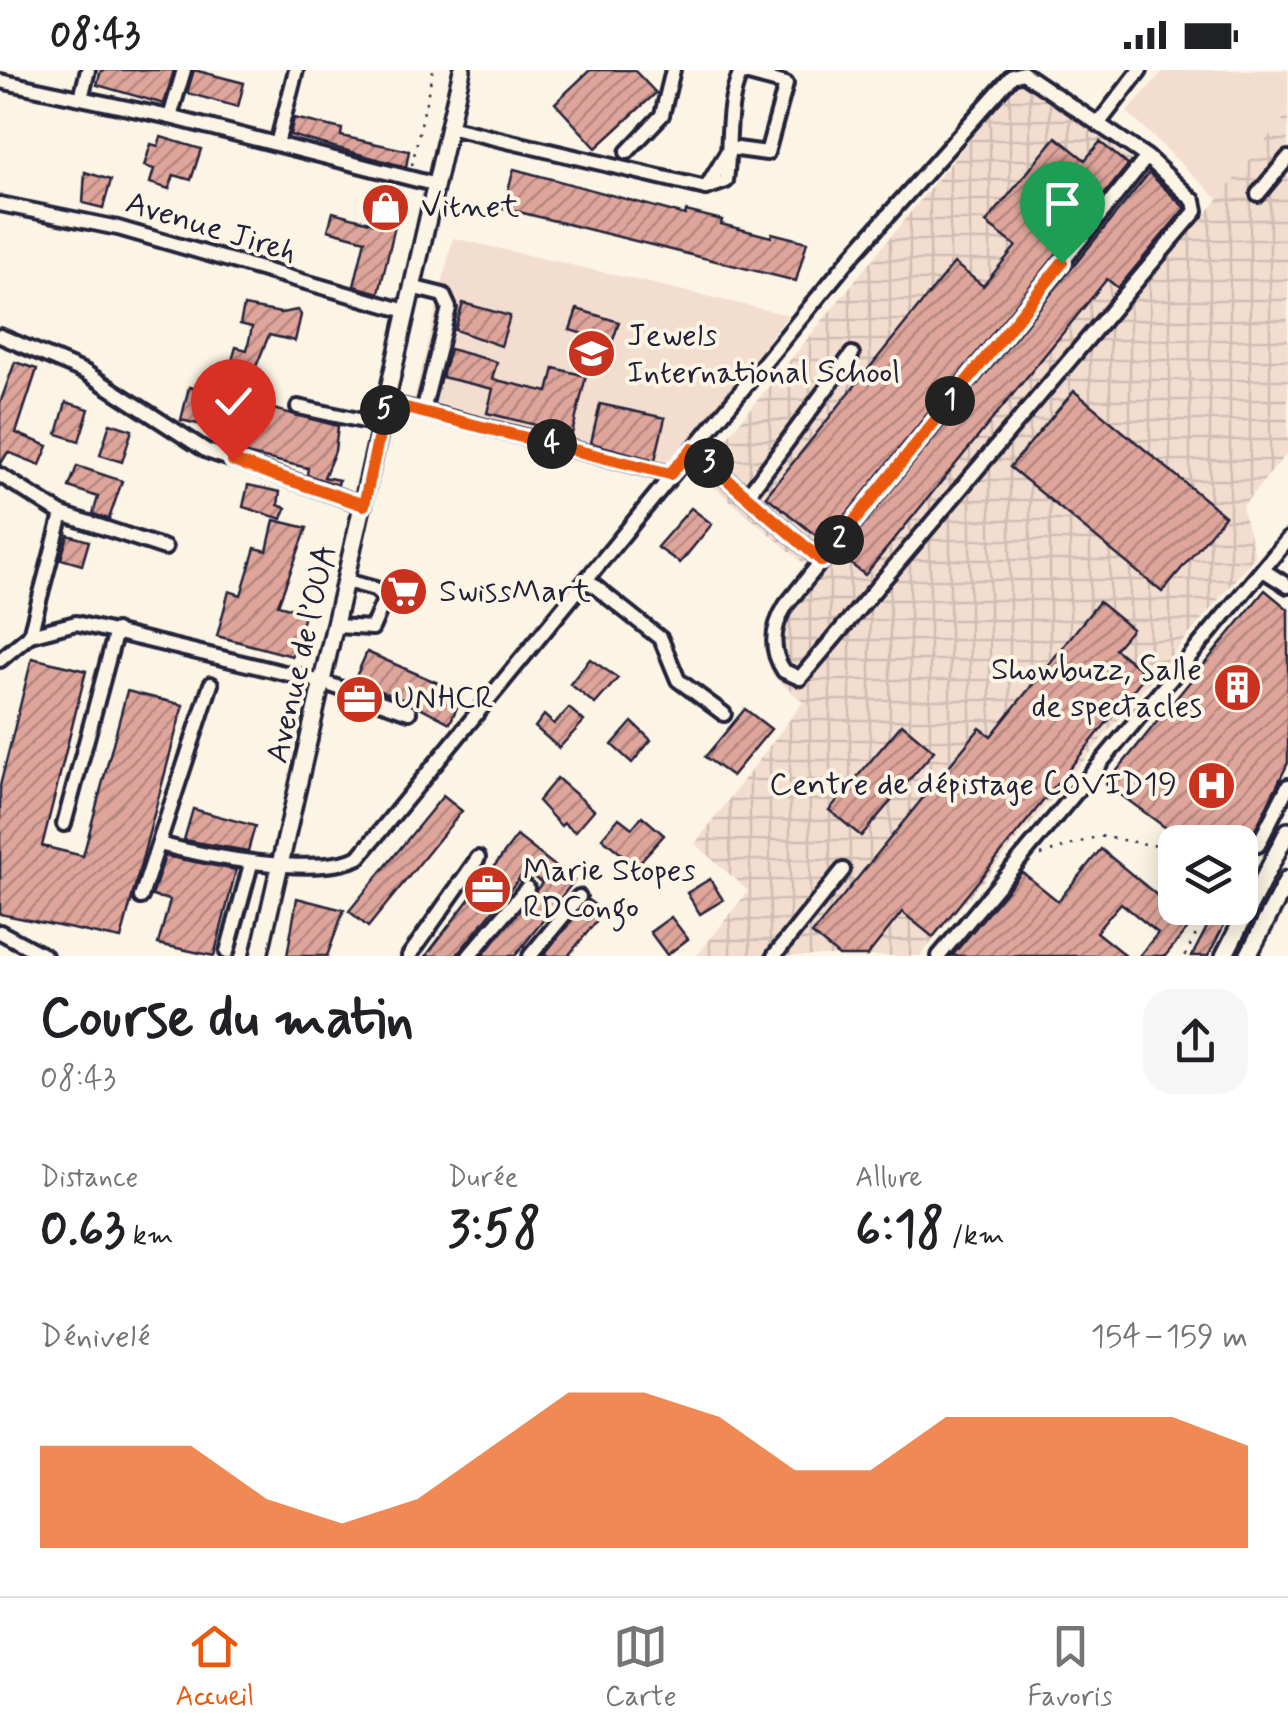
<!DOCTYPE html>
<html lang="fr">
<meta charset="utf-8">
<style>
:root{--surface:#fff;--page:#f6f6f6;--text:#202124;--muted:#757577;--line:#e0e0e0;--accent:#ea580c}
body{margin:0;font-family:Mynerve,sans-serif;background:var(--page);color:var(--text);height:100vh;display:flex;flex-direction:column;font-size:38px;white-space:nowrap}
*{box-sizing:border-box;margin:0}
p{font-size:32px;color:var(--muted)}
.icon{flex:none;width:55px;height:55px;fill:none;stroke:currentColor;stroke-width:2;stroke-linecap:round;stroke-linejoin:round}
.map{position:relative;height:886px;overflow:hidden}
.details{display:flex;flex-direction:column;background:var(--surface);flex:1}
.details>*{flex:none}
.tools{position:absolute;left:1158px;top:755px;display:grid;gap:20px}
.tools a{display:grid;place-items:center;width:100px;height:100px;border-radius:20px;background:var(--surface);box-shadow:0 5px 25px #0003;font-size:50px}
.pin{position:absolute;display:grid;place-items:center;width:85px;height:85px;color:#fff;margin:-102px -42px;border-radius:50% 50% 50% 0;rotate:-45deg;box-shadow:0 0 10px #0007}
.pin .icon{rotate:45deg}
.km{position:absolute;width:50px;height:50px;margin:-25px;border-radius:50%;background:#222;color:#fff;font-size:28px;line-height:50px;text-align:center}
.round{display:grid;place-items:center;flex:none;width:105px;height:105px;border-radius:30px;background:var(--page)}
.overview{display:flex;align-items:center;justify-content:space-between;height:170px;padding:0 40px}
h1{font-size:55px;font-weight:700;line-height:75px}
.metrics{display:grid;grid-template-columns:repeat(3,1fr);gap:15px;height:170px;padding:10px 40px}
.metrics div{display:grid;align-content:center}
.metrics b{font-size:50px;font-weight:700}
.metrics small{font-size:28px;font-weight:400}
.metrics p{font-size:28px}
.chart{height:280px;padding:20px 40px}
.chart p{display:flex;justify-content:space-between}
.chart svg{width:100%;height:180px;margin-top:10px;fill:var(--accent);opacity:.7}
.status{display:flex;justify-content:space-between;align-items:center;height:70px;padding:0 50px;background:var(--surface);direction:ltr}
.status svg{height:28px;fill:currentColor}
.tab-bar{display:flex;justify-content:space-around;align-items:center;height:140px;border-top:2px solid var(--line);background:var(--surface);font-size:28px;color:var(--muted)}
.tab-bar a{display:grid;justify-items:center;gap:5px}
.tab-bar .on{color:var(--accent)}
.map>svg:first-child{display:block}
.built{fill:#f3ddcf}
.industrial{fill:url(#industrial-grid)}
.building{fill:url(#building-hatch);stroke:#22223b;stroke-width:2.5}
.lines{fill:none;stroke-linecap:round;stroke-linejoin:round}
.minor-casing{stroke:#22223b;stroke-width:20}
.major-casing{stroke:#22223b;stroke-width:22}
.path{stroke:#22223b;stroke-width:2.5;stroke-dasharray:2.5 8;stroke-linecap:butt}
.minor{stroke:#fcf5e5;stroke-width:12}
.major{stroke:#fcf5e5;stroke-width:15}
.route-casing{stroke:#fff;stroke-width:20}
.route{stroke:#ea580c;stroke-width:12}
.labels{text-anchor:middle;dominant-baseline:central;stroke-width:8;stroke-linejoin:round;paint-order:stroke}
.poi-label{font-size:32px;fill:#22223b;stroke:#fcf5e5;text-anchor:start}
.street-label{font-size:32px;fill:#22223b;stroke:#fcf5e5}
</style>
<div class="status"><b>08:43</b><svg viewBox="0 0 49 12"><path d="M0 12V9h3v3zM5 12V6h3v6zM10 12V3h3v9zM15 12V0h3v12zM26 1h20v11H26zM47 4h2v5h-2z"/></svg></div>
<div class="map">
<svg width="1288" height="886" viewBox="0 0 1288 886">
<defs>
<pattern id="industrial-grid" width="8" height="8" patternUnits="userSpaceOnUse" patternTransform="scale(2.5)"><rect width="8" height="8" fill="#f3ddcf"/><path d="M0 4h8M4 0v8" fill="none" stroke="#d0bdb3"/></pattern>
<pattern id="building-hatch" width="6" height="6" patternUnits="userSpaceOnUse" patternTransform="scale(2.5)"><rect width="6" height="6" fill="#dfa59b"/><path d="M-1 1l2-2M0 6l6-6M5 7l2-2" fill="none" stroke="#b48680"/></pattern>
</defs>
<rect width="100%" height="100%" fill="#fcf5e5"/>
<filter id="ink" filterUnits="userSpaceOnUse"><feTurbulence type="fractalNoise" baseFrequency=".01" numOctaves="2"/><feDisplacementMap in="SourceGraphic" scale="20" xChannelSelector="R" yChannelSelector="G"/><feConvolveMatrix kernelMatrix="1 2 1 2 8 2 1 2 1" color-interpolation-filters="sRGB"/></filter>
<g filter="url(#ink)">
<g class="built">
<path d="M1164 0H1288V43L1218 129 1127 42Z"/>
<path d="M453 168 788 245 664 403 412 338Z"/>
</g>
<path class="industrial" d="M1020 8 1205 145 1288 43V382L1242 437 1255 486 920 886H697L748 821 695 774 803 632 772 605 770 547 808 497 698 403Z"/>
<g class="building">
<path d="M101 0H174L164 34 97 15Z"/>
<path d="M194 0 244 13 238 37 187 23Z"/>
<path d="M590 0H634L656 23 596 78 555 33Z"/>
<path d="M294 48 342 59 341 66 409 81 406 97 290 65Z"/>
<path d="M161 67 201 79 191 110 174 105 169 119 150 113 154 99 144 96 151 74 158 76Z"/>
<path d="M1056 67 1085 90 1100 72 1128 95 824 472 766 426 954 193 983 216 1016 176 986 153Z"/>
<path d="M514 99 685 145 686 141 722 150 721 154 771 167 772 163 807 172 796 211 503 138Z"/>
<path d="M85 102 111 110 103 138 83 133Z"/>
<path d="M1149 103 1185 138 1118 218 1107 209 865 505 839 485Z"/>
<path d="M379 130 400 135 379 223 354 216 365 170 328 160 333 142 373 153Z"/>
<path d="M463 233 510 246 501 276 455 260Z"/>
<path d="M244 236 281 243 298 240 301 245 295 271 269 265 250 311 228 305 236 277 247 280 252 257 240 254Z"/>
<path d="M577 239 619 252 612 273 570 260Z"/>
<path d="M450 279 497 292 492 309 548 322 554 298 586 306 572 364 487 343 493 319 442 307Z"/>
<path d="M15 292 37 299 16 363 48 376 40 395 8 382 0 395V333Z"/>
<path d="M189 317 338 356 335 381 324 407 339 410 338 415 307 405 308 398 242 383 245 369 235 363 181 350Z"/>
<path d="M1074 321 1225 446 1162 522 1010 397Z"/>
<path d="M66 332 89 339 79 371 57 364Z"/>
<path d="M600 334 665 348 655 390 591 373Z"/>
<path d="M110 353 132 360 122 392 100 385Z"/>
<path d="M77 396 122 411 109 449 93 444 98 427 69 417Z"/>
<path d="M248 415 280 422 278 435 286 438 282 449 243 437Z"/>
<path d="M691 438 712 454 680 493 657 477Z"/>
<path d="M274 450 307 458 278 535 305 542 292 586 217 566 229 521 241 525 255 478 267 481Z"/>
<path d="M68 465 89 471 82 495 61 489Z"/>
<path d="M1265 520 1288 539V693L1255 760 1185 772 1106 714Z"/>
<path d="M1099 532 1132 559 1115 579 1146 604 933 867 902 842 867 886H839L812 864 980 658 991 666Z"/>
<path d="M367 582 463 624 450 653 412 633 354 611Z"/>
<path d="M32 588 86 601 42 776 83 786 127 621 183 635 121 869 0 844V716Z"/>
<path d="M590 589 618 608 595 634 570 614Z"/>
<path d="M569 638 584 651 559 678 535 657 544 645 554 654Z"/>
<path d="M745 639 771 659 732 706 705 687Z"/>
<path d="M632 652 651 670 632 693 612 675Z"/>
<path d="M902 654 934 681 861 766 829 740Z"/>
<path d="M557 708 594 740 575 762 564 753 561 756 538 731Z"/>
<path d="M443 726 462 741 368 857 349 841Z"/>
<path d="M193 739 255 756 248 781 184 770Z"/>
<path d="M642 746 664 765 636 796 602 768 619 748 632 758Z"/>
<path d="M517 766 574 811 515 886H482L542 813 526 800 456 886H426Z"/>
<path d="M1101 779 1176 841 1205 838 1165 886H1139L1158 863 1121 833 1096 862 1126 886H952L1022 802 1058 831Z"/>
<path d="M165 786 236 800 214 886 158 874 170 830 152 826Z"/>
<path d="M710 809 723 830 700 844 687 823Z"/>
<path d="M297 828 344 840 327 886H287Z"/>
<path d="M588 830 604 842 568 886H543Z"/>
<path d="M1217 838H1233L1208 886H1192Z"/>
<path d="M671 847 688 869 667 885 650 862Z"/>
</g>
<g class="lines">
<defs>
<g id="minor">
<path d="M0 11 170 47 433 114"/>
<path d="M81 28 88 0"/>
<path d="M170 47 184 0"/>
<path d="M1098 54 1140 0"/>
<path d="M448 57 706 118"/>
<path d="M277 74 296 0"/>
<path d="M730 78 706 118 726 111C731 73 725 37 741 2L786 14 767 83 730 78"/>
<path d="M627 82 662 45 673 0"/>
<path d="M1258 124 1288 88"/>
<path d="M0 134 118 158 406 241"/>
<path d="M0 266 85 302 207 381 364 435"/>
<path d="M387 333 423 341 449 238 443 225 411 217"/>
<path d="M298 337 382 355"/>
<path d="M423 341 670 404"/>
<path d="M692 379 822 491"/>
<path d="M0 405 62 444 30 565"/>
<path d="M747 426 852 284"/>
<path d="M62 444 165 478"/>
<path d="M1263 500 1288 516"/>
<path d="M588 511 661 569 678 610 724 644"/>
<path d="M336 556 372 558 385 528 375 519 346 511"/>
<path d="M0 590 30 565 76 553 322 612 409 642"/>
<path d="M64 754 116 561"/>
<path d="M159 774C203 786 318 808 359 787L851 187 1012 6 1023 3 1147 87 1194 131 1196 141 800 608 784 601C769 579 773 556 786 535L1147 87"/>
<path d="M1258 775 1288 716"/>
<path d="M141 827 211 614"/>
<path d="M0 862 45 886"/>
<path d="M227 882 251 794"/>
<path d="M409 886 478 788"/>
<path d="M469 886 527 818"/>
<path d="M530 886 579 827"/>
<path d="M774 886 843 800"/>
<path d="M939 886 1288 469"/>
</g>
<g id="major">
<path d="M259 886 462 0"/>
<path d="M1224 886 1288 761"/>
<path d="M1248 886 1288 809"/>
</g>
</defs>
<use href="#minor" class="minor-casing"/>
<use href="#major" class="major-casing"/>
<g class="path">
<path d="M412 95 433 0"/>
<path d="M1041 785 1099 766 1175 779"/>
<path d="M1185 886 1209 838"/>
</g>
<use href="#minor" class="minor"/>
<use href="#major" class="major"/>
</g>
</g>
<g class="lines" filter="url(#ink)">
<defs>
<path id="route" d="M233 391 364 435 386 333 670 404 692 379 822 491 1062 193"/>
</defs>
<use href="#route" class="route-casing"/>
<use href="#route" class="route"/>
</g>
<defs>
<symbol id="shop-disc" viewBox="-11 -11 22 22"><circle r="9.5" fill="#c8321e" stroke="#fcf5e5"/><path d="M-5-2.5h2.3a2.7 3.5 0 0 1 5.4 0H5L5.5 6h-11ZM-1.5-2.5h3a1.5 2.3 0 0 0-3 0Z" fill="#fff"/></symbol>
<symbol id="school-disc" viewBox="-11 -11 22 22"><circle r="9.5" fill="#c8321e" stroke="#fcf5e5"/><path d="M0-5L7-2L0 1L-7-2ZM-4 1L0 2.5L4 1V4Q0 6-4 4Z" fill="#fff"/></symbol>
<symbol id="supermarket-disc" viewBox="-11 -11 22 22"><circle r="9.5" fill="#c8321e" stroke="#fcf5e5"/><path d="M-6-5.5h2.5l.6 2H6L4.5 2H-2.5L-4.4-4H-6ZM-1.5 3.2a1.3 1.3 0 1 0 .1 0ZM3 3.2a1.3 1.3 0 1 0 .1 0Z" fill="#fff"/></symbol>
<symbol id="building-disc" viewBox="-11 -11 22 22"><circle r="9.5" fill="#c8321e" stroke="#fcf5e5"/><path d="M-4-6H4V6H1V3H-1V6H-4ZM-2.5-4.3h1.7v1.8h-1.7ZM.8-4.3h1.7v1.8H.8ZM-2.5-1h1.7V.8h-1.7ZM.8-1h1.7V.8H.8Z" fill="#fff"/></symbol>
<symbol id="office-disc" viewBox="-11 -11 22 22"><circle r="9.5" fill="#c8321e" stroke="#fcf5e5"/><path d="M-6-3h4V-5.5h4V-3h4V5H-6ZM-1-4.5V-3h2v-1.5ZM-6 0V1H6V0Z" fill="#fff"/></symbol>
<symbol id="hospital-disc" viewBox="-11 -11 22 22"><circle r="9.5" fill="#c8321e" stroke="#fcf5e5"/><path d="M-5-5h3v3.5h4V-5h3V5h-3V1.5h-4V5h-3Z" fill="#fff"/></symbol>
</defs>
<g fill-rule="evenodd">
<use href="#shop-disc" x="358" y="110" width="55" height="55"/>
<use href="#school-disc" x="564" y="256" width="55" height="55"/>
<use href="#supermarket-disc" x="376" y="494" width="55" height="55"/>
<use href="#building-disc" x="1210" y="590" width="55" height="55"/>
<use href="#office-disc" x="332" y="602" width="55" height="55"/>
<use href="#hospital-disc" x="1184" y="688" width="55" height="55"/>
<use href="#office-disc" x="460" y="792" width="55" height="55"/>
</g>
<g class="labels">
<g class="poi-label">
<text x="421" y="137">Vitnet</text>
<text x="627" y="266">Jewels<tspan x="627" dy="37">International School</tspan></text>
<text x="439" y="522">SwissMart</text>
<text x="1202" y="600" text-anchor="end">Showbuzz, Salle<tspan x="1202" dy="37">de spectacles</tspan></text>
<text x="394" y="629">UNHCR</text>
<text x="1177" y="715" text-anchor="end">Centre de dépistage COVID19</text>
<text x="523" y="801">Marie Stopes<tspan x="523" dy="37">RDCongo</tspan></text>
</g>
<g class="street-label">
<text transform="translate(211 158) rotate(17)">Avenue Jireh</text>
<text transform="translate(302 584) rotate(-77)">Avenue de l’OUA</text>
</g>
</g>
</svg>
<div class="tools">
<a><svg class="icon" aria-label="layers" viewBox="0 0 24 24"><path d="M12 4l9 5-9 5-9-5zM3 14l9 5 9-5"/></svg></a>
</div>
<div class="pin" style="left:1062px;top:193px;background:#1e9e55"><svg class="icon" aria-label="arrive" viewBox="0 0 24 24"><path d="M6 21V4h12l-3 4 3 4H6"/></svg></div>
<div class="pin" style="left:233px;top:391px;background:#d93025"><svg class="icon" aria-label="check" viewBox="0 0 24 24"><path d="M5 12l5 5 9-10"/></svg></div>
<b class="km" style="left:950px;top:331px">1</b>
<b class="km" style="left:839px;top:470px">2</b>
<b class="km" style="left:709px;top:393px">3</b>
<b class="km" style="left:552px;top:374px">4</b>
<b class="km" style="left:385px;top:340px">5</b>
</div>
<section class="details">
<div class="overview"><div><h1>Course du matin</h1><p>08:43</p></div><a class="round"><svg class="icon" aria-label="share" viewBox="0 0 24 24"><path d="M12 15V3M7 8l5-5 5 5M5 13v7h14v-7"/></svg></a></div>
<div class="metrics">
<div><p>Distance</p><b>0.63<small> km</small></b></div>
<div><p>Durée</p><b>3:58</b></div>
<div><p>Allure</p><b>6:18<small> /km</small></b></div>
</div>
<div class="chart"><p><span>Dénivelé</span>154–159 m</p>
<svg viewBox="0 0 160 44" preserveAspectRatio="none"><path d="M0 44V19L10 19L20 19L30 32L40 38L50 32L60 19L70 6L80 6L90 12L100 25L110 25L120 12L130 12L140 12L150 12L160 19V44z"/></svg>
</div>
</section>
<nav class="tab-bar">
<a class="on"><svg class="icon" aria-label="home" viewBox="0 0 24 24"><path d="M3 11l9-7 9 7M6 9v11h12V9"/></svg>Accueil</a>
<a><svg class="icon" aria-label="map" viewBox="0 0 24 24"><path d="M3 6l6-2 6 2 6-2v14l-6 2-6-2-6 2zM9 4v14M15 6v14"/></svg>Carte</a>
<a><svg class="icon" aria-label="saved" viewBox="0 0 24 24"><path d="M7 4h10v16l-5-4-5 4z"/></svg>Favoris</a>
</nav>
